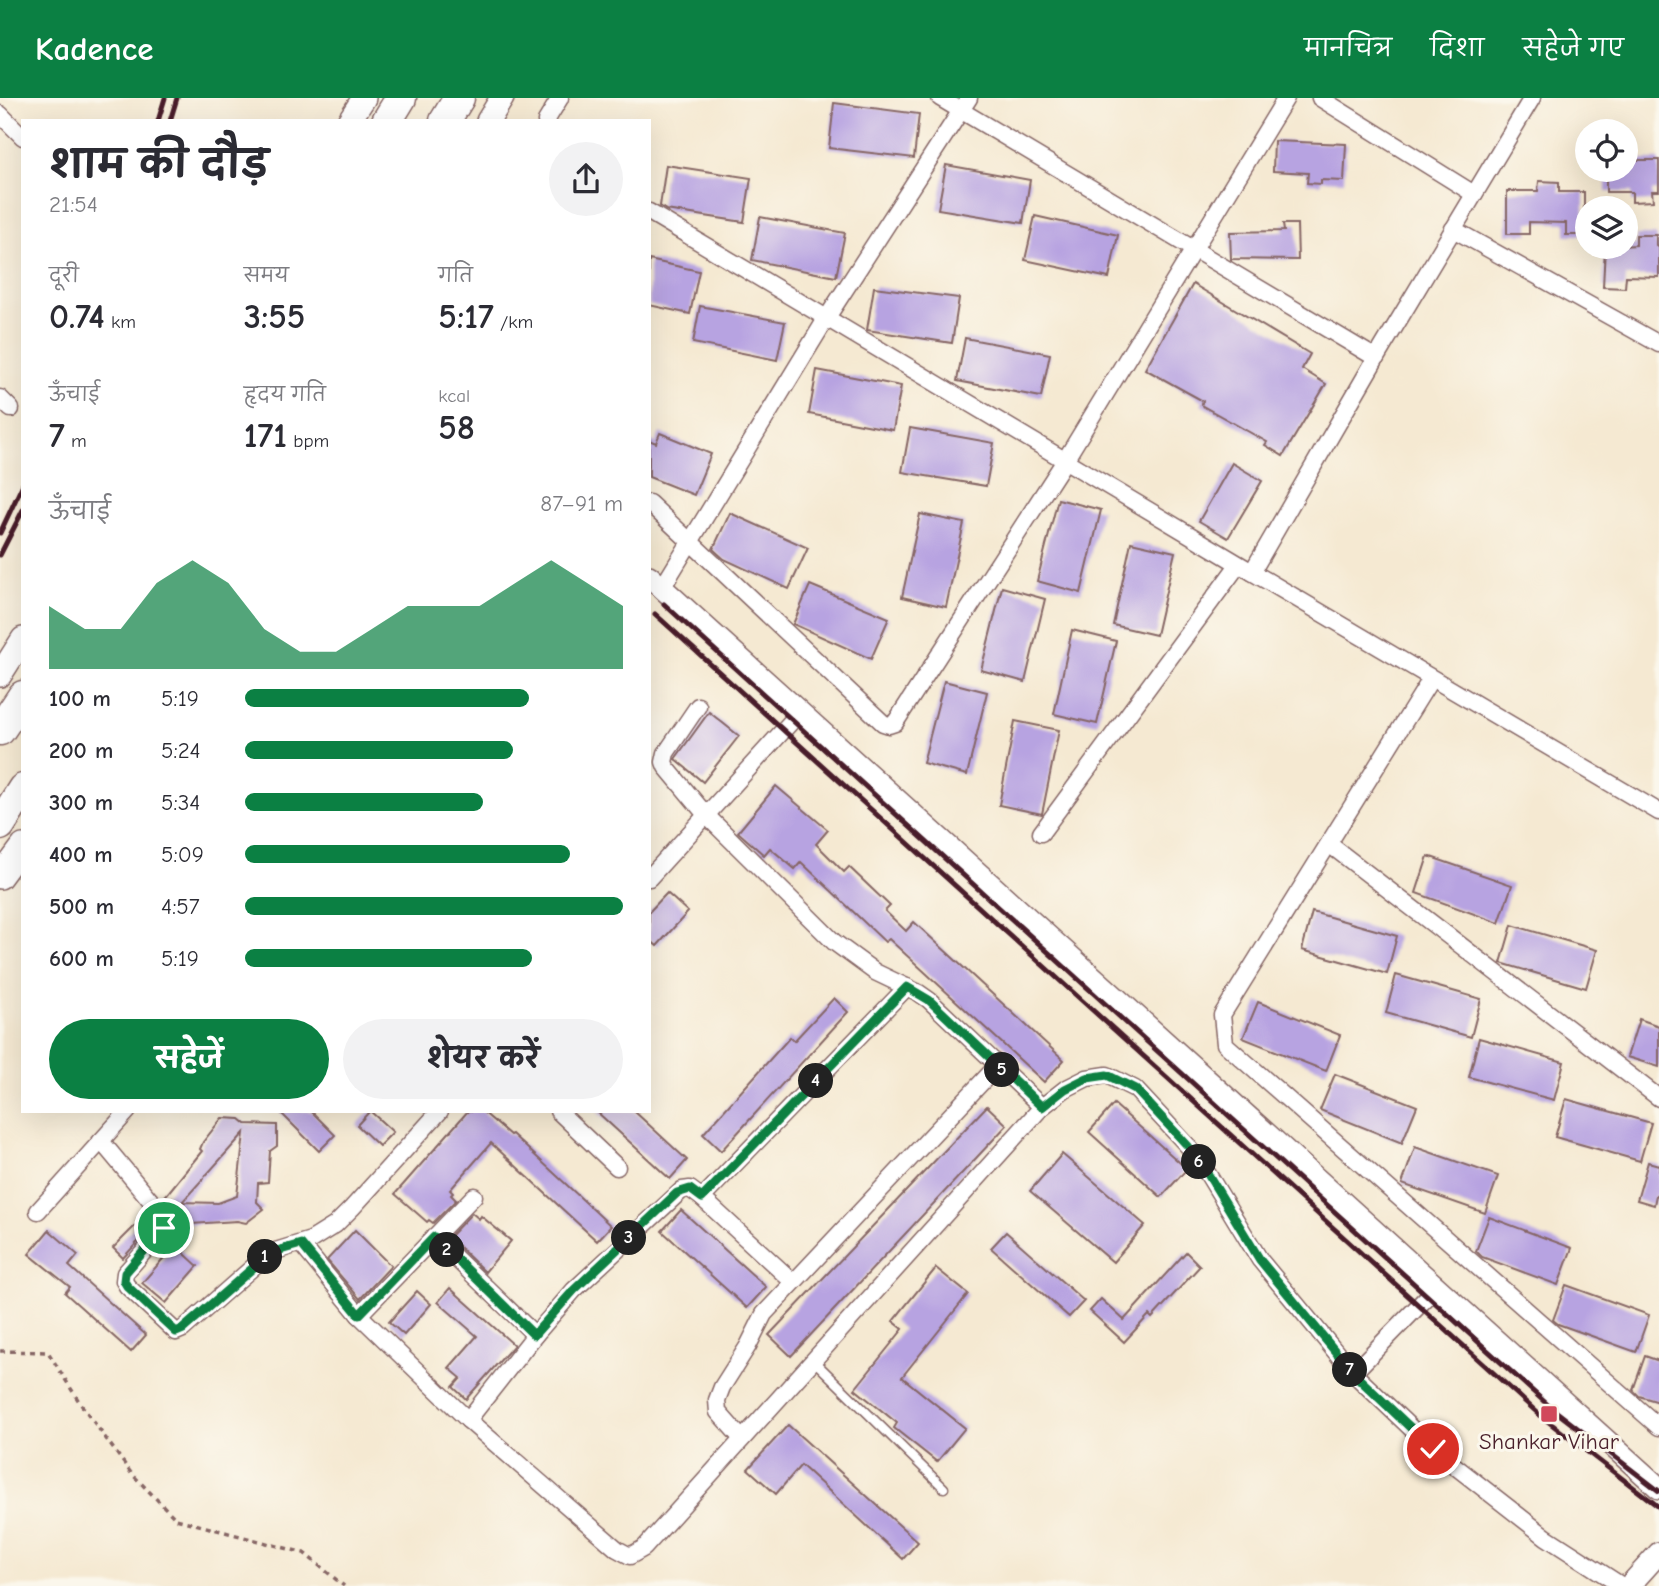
<!DOCTYPE html>
<html lang="hi">
<meta charset="utf-8">
<style>
:root{--surface:#fff;--page:#f2f2f3;--text:#2b2b33;--muted:#7c7c81;--accent:#0b8043}
body{margin:0;font-family:"Comic Neue","Playpen Sans Deva",sans-serif;background:var(--page);color:var(--text);height:100vh;display:flex;flex-direction:column;font-size:26px;white-space:nowrap}
*{box-sizing:border-box;margin:0}
p{font-size:23px;color:var(--muted)}
.icon{flex:none;width:38px;height:38px;fill:none;stroke:currentColor;stroke-width:2;stroke-linecap:round;stroke-linejoin:round}
.map{position:relative;flex:1;overflow:hidden}
.sheet{position:absolute;left:21px;top:21px;width:630px;height:994px;display:flex;flex-direction:column;background:var(--surface);border-radius:0px;box-shadow:0 7px 28px #0002}
.sheet>*{flex:none}
.buttons{position:absolute;left:1575px;top:21px;display:grid;gap:14px}
.buttons a{display:grid;place-items:center;width:63px;height:63px;border-radius:50%;background:var(--surface);box-shadow:0 7px 28px #0002;font-size:35px}
.pin{position:absolute;display:grid;place-items:center;width:60px;height:60px;color:#fff;margin:-30px;border:4px solid #fff;border-radius:50%;box-shadow:0 2px 7px #0007}
.km{position:absolute;width:35px;height:35px;margin:-18px;border-radius:50%;background:#222;color:#fff;font-size:19px;line-height:35px;text-align:center}
.round{display:grid;place-items:center;flex:none;width:74px;height:74px;border-radius:37px;background:var(--page)}
.head{display:flex;align-items:center;justify-content:space-between;height:119px;padding:0 28px}
h1{font-size:38px;font-weight:700;line-height:52px}
.stats{display:grid;grid-template-columns:repeat(3,1fr);gap:10px;height:119px;padding:7px 28px}
.stats div{display:grid;align-content:center}
.stats b{font-size:35px;font-weight:700}
.stats small{font-size:19px;font-weight:400}
.stats p{font-size:19px}
.chart{height:196px;padding:14px 28px}
.chart p{display:flex;justify-content:space-between}
.chart svg{width:100%;height:126px;margin-top:7px;fill:var(--accent);opacity:.7}
.button{display:flex;gap:14px;margin-top:auto;padding:14px 28px}
.button a{flex:1;height:80px;border-radius:42px;background:var(--accent);color:#fff;font-size:28px;font-weight:700;line-height:80px;text-align:center}
.button a+a{background:var(--page);color:var(--text)}
ul{padding:0 28px;list-style:none;font-size:23px}
li{display:grid;grid-template-columns:112px 84px 1fr;align-items:center;height:52px}
li i{height:18px;border-radius:9px;background:var(--accent)}
header{display:flex;align-items:center;gap:42px;box-sizing:border-box;height:98px;padding:0 35px;background:var(--accent);color:#fff}
header strong{font-size:33px}
nav{display:flex;gap:38px;margin-inline-start:auto;font-size:24px}
.map>svg:first-child{display:block}
.building{fill:#b7a3e1;fill-rule:evenodd}
.lines{fill:none;stroke-linecap:round;stroke-linejoin:round}
.service-casing{stroke:#866665;stroke-width:11}
.minor-casing{stroke:#866665;stroke-width:19}
.tertiary-casing{stroke:#866665;stroke-width:24}
.secondary-casing{stroke:#866665;stroke-width:26}
.motorway-casing{stroke:#866665;stroke-width:33}
.path{stroke:#866665;stroke-width:3.5;stroke-dasharray:5 5;stroke-linecap:butt}
.service{stroke:#fff;stroke-width:8}
.minor{stroke:#fff;stroke-width:16}
.tertiary{stroke:#fff;stroke-width:21}
.secondary{stroke:#fff;stroke-width:23}
.motorway{stroke:#fff;stroke-width:30}
.rail{stroke:#4a1f2b;stroke-width:5}
.route-casing{stroke:#fff;stroke-width:14}
.route{stroke:#0b8043;stroke-width:9}
.poi-dot{fill:#d1495b;stroke:#fbf7ec;stroke-width:2.5}
.labels{text-anchor:middle;dominant-baseline:central;stroke-width:6;stroke-linejoin:round;paint-order:stroke}
.poi-label{font-size:23px;fill:#4a1f2b;stroke:#fbf7ec}
</style>
<header>
<strong>Kadence</strong>
<nav><a>मानचित्र</a><a>दिशा</a><a>सहेजे गए</a></nav>
</header>
<div class="map">
<svg width="1659" height="1488" viewBox="0 0 1659 1488">
<rect width="100%" height="100%" fill="#fbf7ec"/>
<filter id="ink" filterUnits="userSpaceOnUse"><feTurbulence type="fractalNoise" baseFrequency=".0143" numOctaves="2"/><feDisplacementMap in="SourceGraphic" scale="14" xChannelSelector="R" yChannelSelector="G"/><feConvolveMatrix kernelMatrix="1 2 1 2 8 2 1 2 1" color-interpolation-filters="sRGB"/></filter>
<filter id="wash" filterUnits="userSpaceOnUse"><feTurbulence type="fractalNoise" baseFrequency=".00686" numOctaves="4" result="noise"/><feDisplacementMap in="SourceGraphic" scale="28" xChannelSelector="R" yChannelSelector="G"/><feGaussianBlur stdDeviation="1.57" result="paint"/><feColorMatrix in="noise" values="0 0 0 0 0 0 0 0 0 0 0 0 0 0 0 0 0 1.4 0 .05"/><feComposite in="paint" operator="in"/></filter>
<g filter="url(#wash)">
<rect width="100%" height="100%" fill="#f5e9d2"/>
<g id="blocks">
<g class="building">
<path d="M834 5 919 16 914 60 829 50Z"/>
<path d="M1274 43 1346 46 1344 83 1321 82V86L1307 85 1308 75 1273 73Z"/>
<path d="M1626 62H1659V93H1652L1653 103 1632 104V94H1606V72H1626Z"/>
<path d="M666 67 751 80 744 124 666 112 660 108Z"/>
<path d="M946 67 1030 82 1023 125 938 111Z"/>
<path d="M1539 83 1559 84V94H1584V137H1566V125L1529 124V136H1507V93H1538Z"/>
<path d="M1035 118 1118 137 1109 180 1025 162Z"/>
<path d="M760 119 845 135 836 179 752 162Z"/>
<path d="M1283 126H1297L1298 162 1231 161 1230 134 1284 133Z"/>
<path d="M1636 137H1656V147L1659 148V179L1626 178 1625 190 1603 189 1605 149 1636 147Z"/>
<path d="M649 162 699 173 690 216 649 207Z"/>
<path d="M1193 186 1310 256 1302 271 1326 286 1283 358 1265 347 1267 344 1201 307 1203 303 1145 271Z"/>
<path d="M874 189 959 200 952 245 867 232Z"/>
<path d="M700 208 785 224 777 262 693 245Z"/>
<path d="M965 240 1050 256 1041 299 957 283Z"/>
<path d="M817 272 901 288 893 332 809 316Z"/>
<path d="M910 330 994 345 986 388 902 374Z"/>
<path d="M660 335 711 356 694 397 649 379V342L656 345Z"/>
<path d="M1232 365 1262 383 1228 440 1199 423Z"/>
<path d="M1058 401 1101 412 1081 495 1037 483Z"/>
<path d="M730 415 808 450 789 491 724 461 713 451Z"/>
<path d="M920 416 964 425 946 509 902 499Z"/>
<path d="M1131 444 1175 454 1156 537 1113 527Z"/>
<path d="M810 487 889 520 871 561 793 526Z"/>
<path d="M1002 489 1045 501 1025 584 981 572Z"/>
<path d="M1072 532 1116 543 1097 626 1054 616Z"/>
<path d="M944 583 987 594 967 677 923 665Z"/>
<path d="M709 614 739 638 703 684 675 661Z"/>
<path d="M1015 623 1059 632 1042 716 999 707Z"/>
<path d="M776 688 828 732 816 746 844 774 849 769 890 808 885 813 906 833 914 824 1064 962 1044 984 889 841 885 844 801 764 795 771 770 750 764 757 738 734Z"/>
<path d="M1428 758 1512 787 1499 825 1416 795Z"/>
<path d="M667 795 688 814 657 848 649 841V814Z"/>
<path d="M1312 814 1397 838 1387 876 1302 852Z"/>
<path d="M1512 827 1597 852 1586 890 1501 865Z"/>
<path d="M1396 877 1481 901 1471 939 1386 915Z"/>
<path d="M834 900 848 914 721 1053 703 1036 790 939 794 943Z"/>
<path d="M1258 904 1340 937 1326 973 1243 940Z"/>
<path d="M1639 921 1659 928V969L1627 959Z"/>
<path d="M1479 940 1564 964 1554 1002 1469 979Z"/>
<path d="M1335 976 1417 1008 1402 1045 1320 1012Z"/>
<path d="M1566 1001 1651 1025 1640 1063 1555 1039Z"/>
<path d="M1114 1006 1187 1071 1161 1099 1089 1034Z"/>
<path d="M987 1008 1007 1027 791 1258 769 1237Z"/>
<path d="M279 1013H311L335 1037 319 1053Z"/>
<path d="M370 1013 393 1034 379 1048 357 1027Z"/>
<path d="M468 1013H482L510 1037 512 1036 611 1128 597 1143 491 1045 450 1092 453 1095 451 1097 456 1102 433 1125 429 1122 427 1124 395 1096Z"/>
<path d="M596 1013H634L687 1062 670 1081Z"/>
<path d="M222 1020 240 1021 246 1026 277 1027V1048L270 1053 268 1084 258 1085 257 1104 264 1111 246 1125 237 1123 191 1126 163 1101 202 1053 200 1051 203 1044ZM244 1035 237 1098 218 1105 182 1104Z"/>
<path d="M1415 1049 1498 1078 1485 1115 1402 1086Z"/>
<path d="M1062 1056 1145 1127 1113 1164 1030 1093Z"/>
<path d="M1648 1064 1659 1067V1098L1656 1097 1654 1107 1637 1102Z"/>
<path d="M681 1112 766 1189 747 1210 662 1133Z"/>
<path d="M472 1115 479 1121 481 1118 511 1143 485 1174 449 1139Z"/>
<path d="M1489 1119 1572 1150 1558 1187 1482 1159 1476 1153Z"/>
<path d="M137 1126 146 1135 123 1160 113 1150Z"/>
<path d="M49 1132 78 1157 69 1168 146 1237 131 1254 65 1195 70 1189 29 1156Z"/>
<path d="M355 1132 391 1168 360 1201 327 1162Z"/>
<path d="M1006 1134 1084 1203 1069 1219 991 1150Z"/>
<path d="M175 1147 198 1168 166 1205 142 1185Z"/>
<path d="M1186 1154 1200 1168 1152 1220 1149 1217 1124 1244 1090 1213 1101 1201 1124 1222Z"/>
<path d="M936 1170 968 1196 902 1279 965 1330 937 1364 894 1330 897 1325 855 1291 903 1231 893 1223Z"/>
<path d="M1566 1187 1649 1217 1636 1254 1558 1226 1553 1222Z"/>
<path d="M450 1190 514 1247 466 1301 453 1289 461 1280 449 1270 477 1238 438 1204Z"/>
<path d="M417 1193 431 1206 404 1237 389 1224Z"/>
<path d="M1645 1258 1659 1263V1304L1639 1298 1633 1292Z"/>
<path d="M788 1327 918 1444 903 1461 801 1367 776 1396 748 1371Z"/>
</g>
</g>
</g>
<g filter="url(#ink)">
<use href="#blocks" fill-opacity="0" stroke="#866665" stroke-width="2"/>
<g class="lines">
<defs>
<path id="service" d="M813 1262 944 1390"/>
<g id="minor">
<path d="M940 0 1376 260"/>
<path d="M1320 0 1474 96"/>
<path d="M1532 0 1376 260 1252 474 1659 714"/>
<path d="M0 16 23 39"/>
<path d="M546 23 560 0"/>
<path d="M649 114 1252 474"/>
<path d="M1453 131 1659 246"/>
<path d="M0 300 11 311"/>
<path d="M649 405 883 625 889 627 895 625 1064 364 1286 0"/>
<path d="M662 490 826 221 969 0"/>
<path d="M1431 581 1222 917 1225 946 1659 1329"/>
<path d="M698 608 666 655 664 664 666 669 706 717 834 844 875 874 919 895 929 902 1042 1009"/>
<path d="M1041 735 1238 467"/>
<path d="M1329 746 1659 1000"/>
<path d="M649 780 800 614"/>
<path d="M558 1013 617 1069"/>
<path d="M101 1043 166 1121 165 1130 125 1175 124 1183 127 1188 176 1234 183 1231 269 1155 311 1142 335 1127 352 1110 440 1013"/>
<path d="M702 1100 907 889"/>
<path d="M38 1113 128 1013"/>
<path d="M434 1139 535 1237"/>
<path d="M301 1146 359 1217 468 1322 617 1451 630 1458 644 1450 1042 1009 1065 991 1087 980 1107 977 1135 991 1188 1048 1209 1078 1260 1162 1353 1275 1433 1351 1546 1439 1622 1488"/>
<path d="M359 1217 474 1098"/>
<path d="M1353 1275 1437 1189"/>
<path d="M468 1322 535 1237 574 1192 682 1092 690 1091 702 1100 793 1184"/>
<path d="M742 1341 718 1314 717 1302 722 1289 748 1248 764 1216 997 968"/>
</g>
<g id="tertiary">
<path d="M649 478 1659 1390"/>
<path d="M1629 1488 1659 1455"/>
</g>
<g id="secondary">
<path d="M349 23 364 0"/>
<path d="M488 23 502 0"/>
<path d="M0 577 23 541"/>
<path d="M0 779 23 748"/>
</g>
<g id="motorway">
<path d="M387 23 401 0"/>
<path d="M445 23 459 0"/>
<path d="M0 632 23 598"/>
<path d="M0 727 23 691"/>
</g>
</defs>
<use href="#service" class="service-casing"/>
<use href="#minor" class="minor-casing"/>
<use href="#tertiary" class="tertiary-casing"/>
<use href="#secondary" class="secondary-casing"/>
<use href="#motorway" class="motorway-casing"/>
<path class="path" d="M0 1253 48 1254 80 1305 131 1375 176 1421 304 1455 344 1488"/>
<use href="#service" class="service"/>
<use href="#minor" class="minor"/>
<use href="#tertiary" class="tertiary"/>
<use href="#secondary" class="secondary"/>
<use href="#motorway" class="motorway"/>
<g class="rail">
<path d="M158 23 165 0"/>
<path d="M170 23 177 0"/>
<path d="M0 435 23 386"/>
<path d="M0 457 23 412"/>
<path d="M664 506 1549 1308 1659 1393"/>
<path d="M655 516 1541 1318 1659 1409"/>
</g>
</g>
</g>
<g class="lines" filter="url(#ink)">
<defs>
<path id="route" d="M164 1130 125 1175 124 1183 127 1188 176 1234 183 1231 270 1155 301 1146 359 1217 434 1139 534 1237 574 1192 677 1095 690 1091 702 1100 907 889 929 902 1042 1009 1065 991 1087 980 1107 977 1135 991 1188 1048 1209 1078 1260 1162 1353 1275 1433 1351"/>
</defs>
<use href="#route" class="route-casing"/>
<use href="#route" class="route"/>
</g>
<rect class="poi-dot" x="1540" y="1307" width="18" height="18" rx="3.5"/>
<g class="labels">
<g class="poi-label">
<text x="1549" y="1343">Shankar Vihar</text>
</g>
</g>
</svg>
<div class="buttons">
<a><svg class="icon" aria-label="locate" viewBox="0 0 24 24"><circle cx="12" cy="12" r="6"/><path d="M12 2v4M12 18v4M2 12h4M18 12h4"/></svg></a>
<a><svg class="icon" aria-label="layers" viewBox="0 0 24 24"><path d="M12 4l9 5-9 5-9-5zM3 14l9 5 9-5"/></svg></a>
</div>
<div class="pin" style="left:164px;top:1130px;background:#1e9e55"><svg class="icon" aria-label="arrive" viewBox="0 0 24 24"><path d="M6 21V4h12l-3 4 3 4H6"/></svg></div>
<div class="pin" style="left:1433px;top:1351px;background:#d93025"><svg class="icon" aria-label="check" viewBox="0 0 24 24"><path d="M5 12l5 5 9-10"/></svg></div>
<b class="km" style="left:265px;top:1159px">1</b>
<b class="km" style="left:447px;top:1152px">2</b>
<b class="km" style="left:629px;top:1140px">3</b>
<b class="km" style="left:816px;top:983px">4</b>
<b class="km" style="left:1002px;top:972px">5</b>
<b class="km" style="left:1199px;top:1064px">6</b>
<b class="km" style="left:1350px;top:1272px">7</b>
<section class="sheet">
<div class="head"><div><h1>शाम की दौड़</h1><p>21:54</p></div><a class="round"><svg class="icon" aria-label="share" viewBox="0 0 24 24"><path d="M12 15V3M7 8l5-5 5 5M5 13v7h14v-7"/></svg></a></div>
<div class="stats">
<div><p>दूरी</p><b>0.74<small> km</small></b></div>
<div><p>समय</p><b>3:55</b></div>
<div><p>गति</p><b>5:17<small> /km</small></b></div>
</div>
<div class="stats">
<div><p>ऊँचाई</p><b>7<small> m</small></b></div>
<div><p>हृदय गति</p><b>171<small> bpm</small></b></div>
<div><p>kcal</p><b>58</b></div>
</div>
<div class="chart"><p><span>ऊँचाई</span>87–91 m</p>
<svg viewBox="0 0 160 44" preserveAspectRatio="none"><path d="M0 44V22L10 30L20 30L30 14L40 6L50 14L60 30L70 38L80 38L90 30L100 22L110 22L120 22L130 14L140 6L150 14L160 22V44z"/></svg>
</div>
<ul>
<li><b>100 m</b>5:19<i style="width:75%"></i></li>
<li><b>200 m</b>5:24<i style="width:71%"></i></li>
<li><b>300 m</b>5:34<i style="width:63%"></i></li>
<li><b>400 m</b>5:09<i style="width:86%"></i></li>
<li><b>500 m</b>4:57<i style="width:100%"></i></li>
<li><b>600 m</b>5:19<i style="width:76%"></i></li>
</ul>
<div class="button"><a>सहेजें</a><a>शेयर करें</a></div>
</section>
</div>
